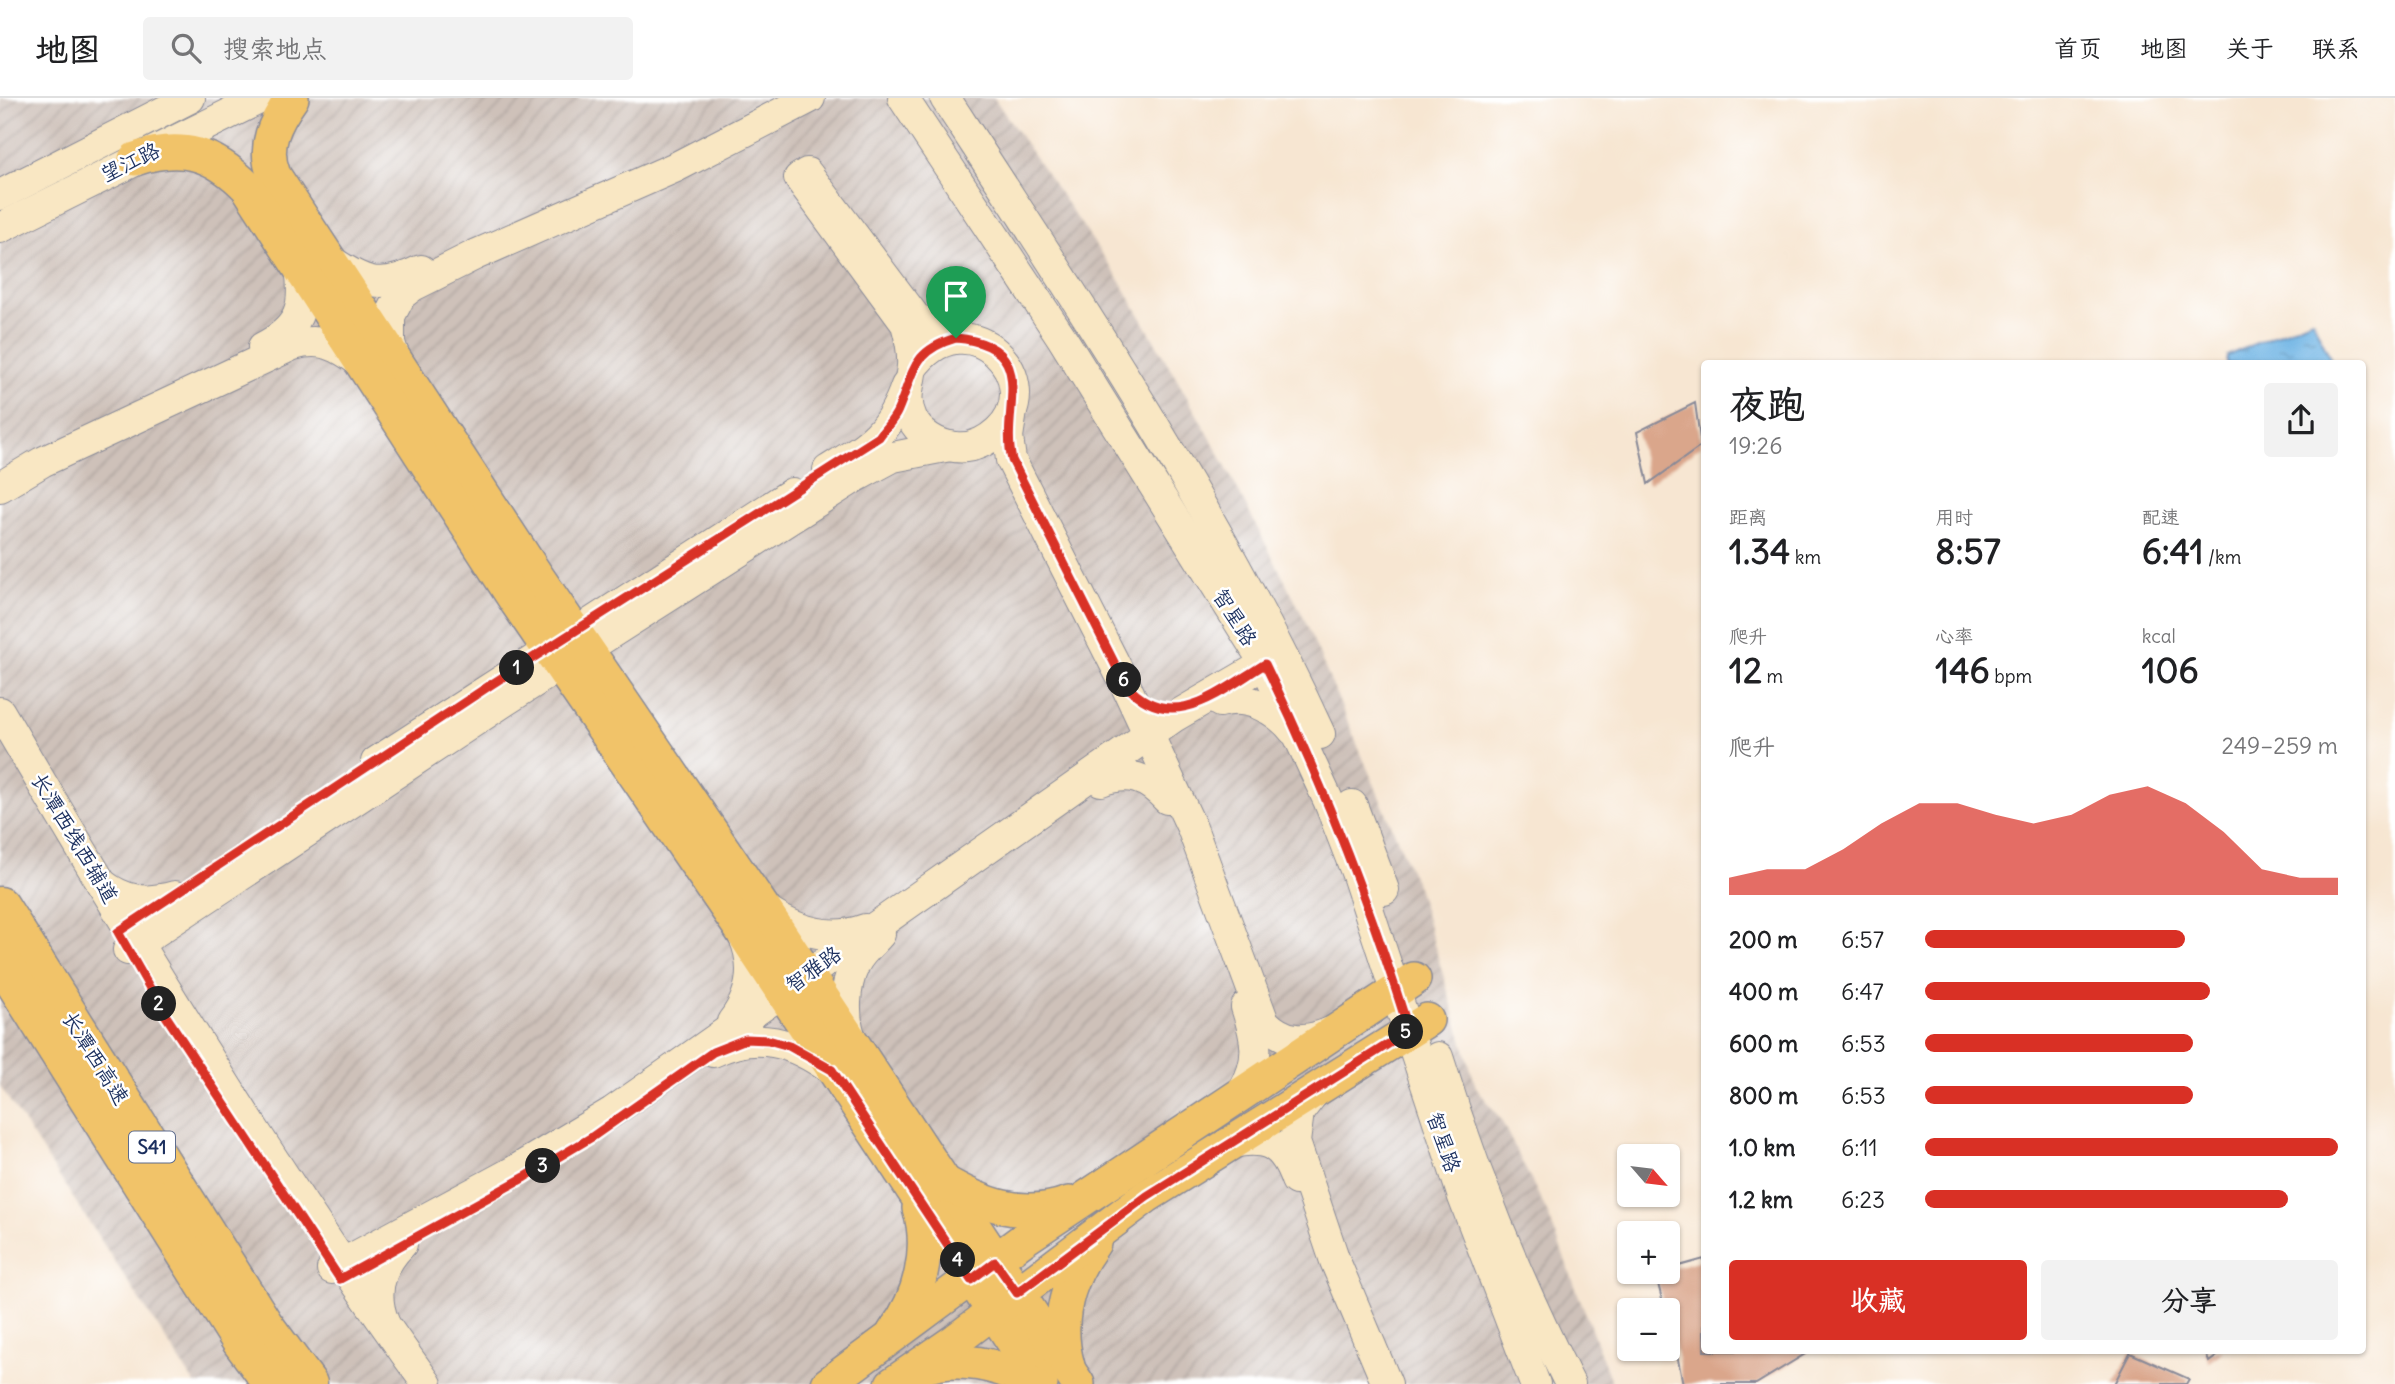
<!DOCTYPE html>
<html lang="zh">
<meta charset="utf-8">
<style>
:root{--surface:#fff;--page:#f2f2f2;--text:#202124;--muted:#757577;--line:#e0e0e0;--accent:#d93025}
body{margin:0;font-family:Delius,"LXGW WenKai TC",sans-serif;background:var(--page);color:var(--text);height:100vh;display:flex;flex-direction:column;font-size:26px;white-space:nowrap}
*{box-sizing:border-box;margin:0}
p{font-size:23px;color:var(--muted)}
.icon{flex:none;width:38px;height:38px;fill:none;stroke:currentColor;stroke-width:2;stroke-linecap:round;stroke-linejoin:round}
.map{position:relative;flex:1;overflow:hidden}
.panel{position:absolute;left:1701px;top:262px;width:665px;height:994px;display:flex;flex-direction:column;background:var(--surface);border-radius:7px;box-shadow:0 2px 5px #0004}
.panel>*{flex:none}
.needle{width:46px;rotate:118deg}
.fabs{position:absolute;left:1617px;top:1046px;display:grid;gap:14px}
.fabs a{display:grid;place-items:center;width:63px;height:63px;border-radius:7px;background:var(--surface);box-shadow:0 2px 5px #0004;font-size:35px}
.pin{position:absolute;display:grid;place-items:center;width:60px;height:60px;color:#fff;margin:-72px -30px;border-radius:50% 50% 50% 0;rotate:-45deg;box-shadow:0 0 7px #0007}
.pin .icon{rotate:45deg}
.km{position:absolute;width:35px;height:35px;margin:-18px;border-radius:50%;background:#222;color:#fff;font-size:19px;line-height:35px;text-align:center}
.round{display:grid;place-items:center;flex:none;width:74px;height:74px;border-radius:7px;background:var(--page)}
.headline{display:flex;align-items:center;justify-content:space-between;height:119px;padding:0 28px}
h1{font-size:38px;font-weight:700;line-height:52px}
.figures{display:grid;grid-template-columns:repeat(3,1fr);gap:10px;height:119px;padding:7px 28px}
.figures div{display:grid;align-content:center}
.figures b{font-size:35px;font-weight:700}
.figures small{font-size:19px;font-weight:400}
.figures p{font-size:19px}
.chart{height:196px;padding:14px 28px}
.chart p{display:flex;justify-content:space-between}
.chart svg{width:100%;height:126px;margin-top:7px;fill:var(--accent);opacity:.7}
.button{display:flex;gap:14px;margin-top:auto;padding:14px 28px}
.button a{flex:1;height:80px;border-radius:7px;background:var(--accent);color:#fff;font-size:28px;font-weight:700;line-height:80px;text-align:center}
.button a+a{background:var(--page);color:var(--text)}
ul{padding:0 28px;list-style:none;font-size:23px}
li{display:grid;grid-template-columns:112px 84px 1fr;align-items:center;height:52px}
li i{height:18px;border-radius:9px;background:var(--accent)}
header{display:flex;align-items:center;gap:42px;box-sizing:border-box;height:98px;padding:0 35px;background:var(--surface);border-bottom:2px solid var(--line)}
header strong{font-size:33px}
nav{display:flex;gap:38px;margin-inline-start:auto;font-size:24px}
.search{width:490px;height:63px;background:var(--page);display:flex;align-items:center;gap:18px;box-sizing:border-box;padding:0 24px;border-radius:7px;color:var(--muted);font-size:26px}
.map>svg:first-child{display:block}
.industrial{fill:url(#industrial-furrows)}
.water{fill:url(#water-ripples);stroke:#4472a1;stroke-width:2}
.building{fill:#daa68b}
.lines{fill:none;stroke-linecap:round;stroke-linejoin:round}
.secondary-casing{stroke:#898a98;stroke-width:32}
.primary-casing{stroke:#898a98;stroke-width:36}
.highway-casing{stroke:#898a98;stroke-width:41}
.secondary{stroke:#f9e7c3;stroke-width:30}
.primary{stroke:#f1c369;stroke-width:33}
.highway{stroke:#f1c369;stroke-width:38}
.route-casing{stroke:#fff;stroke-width:14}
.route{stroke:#d93025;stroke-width:9}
.labels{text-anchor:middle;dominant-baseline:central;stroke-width:5;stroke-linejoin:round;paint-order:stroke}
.shield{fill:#fff;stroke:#5f6d8e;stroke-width:2}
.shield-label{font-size:19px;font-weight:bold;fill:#1b2f5e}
.street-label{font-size:21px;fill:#1b2f5e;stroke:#fff}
</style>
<header>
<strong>地图</strong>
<div class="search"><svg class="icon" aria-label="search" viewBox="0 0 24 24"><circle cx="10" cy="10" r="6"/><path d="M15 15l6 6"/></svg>搜索地点</div>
<nav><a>首页</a><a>地图</a><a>关于</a><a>联系</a></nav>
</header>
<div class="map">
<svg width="2395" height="1286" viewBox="0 0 2395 1286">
<defs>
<pattern id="industrial-furrows" width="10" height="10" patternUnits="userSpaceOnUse" patternTransform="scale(1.75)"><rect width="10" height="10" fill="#cec1b9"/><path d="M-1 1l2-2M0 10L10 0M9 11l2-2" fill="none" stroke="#b0a6a1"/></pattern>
<pattern id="water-ripples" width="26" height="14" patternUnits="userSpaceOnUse" patternTransform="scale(1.75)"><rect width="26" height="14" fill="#6eb4e4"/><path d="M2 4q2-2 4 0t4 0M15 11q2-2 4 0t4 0" fill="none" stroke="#5a93bc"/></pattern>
</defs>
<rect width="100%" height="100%" fill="#fff"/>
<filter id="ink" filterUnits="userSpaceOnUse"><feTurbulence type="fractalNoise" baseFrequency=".0143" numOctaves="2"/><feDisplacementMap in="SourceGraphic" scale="14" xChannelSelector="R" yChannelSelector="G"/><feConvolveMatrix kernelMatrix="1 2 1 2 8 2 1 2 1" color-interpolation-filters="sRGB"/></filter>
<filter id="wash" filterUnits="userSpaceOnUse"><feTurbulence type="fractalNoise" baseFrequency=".00686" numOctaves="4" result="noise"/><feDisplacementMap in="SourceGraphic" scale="28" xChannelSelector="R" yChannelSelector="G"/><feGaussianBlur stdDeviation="1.57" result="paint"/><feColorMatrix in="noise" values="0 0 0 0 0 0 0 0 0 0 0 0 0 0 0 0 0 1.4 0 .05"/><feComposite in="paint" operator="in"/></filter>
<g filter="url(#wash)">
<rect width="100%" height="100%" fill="#f7e6d2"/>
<path class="industrial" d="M0 0H994L1119 181 1214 346 1303 518 1417 788 1476 989 1501 1022 1547 1114 1612 1286H195L0 988Z"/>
<path class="water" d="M2312 221 2333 266H2227V258Z"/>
<g id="blocks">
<g class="building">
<path d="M1695 305 1701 348 1648 386 1637 334Z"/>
<path d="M1704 1161V1253H1810L1756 1286H1683L1668 1213H1665L1655 1174H1668V1171Z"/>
<path d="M2205 1253H2224L2209 1264Z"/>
<path d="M2130 1255 2189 1281 2186 1286H2114Z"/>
</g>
</g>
</g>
<g filter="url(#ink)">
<use href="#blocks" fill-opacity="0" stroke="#898a98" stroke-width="2"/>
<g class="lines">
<defs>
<g id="secondary">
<path d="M903 0 1062 240 1265 566 1329 704 1356 774 1463 1099 1535 1286"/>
<path d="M945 0C1080 206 1217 412 1320 636"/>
<path d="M0 97 190 0"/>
<path d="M0 130 261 0"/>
<path d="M330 162C366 187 382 191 421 172"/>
<path d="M263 249C300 230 306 210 300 170"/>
<path d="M395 260 390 245V218L401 197 413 188 475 157 676 69 810 0"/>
<path d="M912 270C968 194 1051 284 998 333 986 344 971 351 955 349 937 347 919 336 912 320 903 300 910 288 912 268 913 253 910 240 906 226L799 80 807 75 916 220 956 240"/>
<path d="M1012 313 1008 339 1011 362 1125 586 1192 730 1264 924C1285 945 1304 945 1331 934"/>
<path d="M828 372C870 346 889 336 906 288"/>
<path d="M0 389 42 364 293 247C321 239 337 247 360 264"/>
<path d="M1220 604C1247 596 1276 611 1293 632"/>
<path d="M0 614C134 843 272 1071 427 1286"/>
<path d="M376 664 792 395"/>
<path d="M1101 683C1129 673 1147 679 1167 701"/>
<path d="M1352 707 1384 792"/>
<path d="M101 785C125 804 147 806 175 798"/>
<path d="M764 811C794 832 829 844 865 831"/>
<path d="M128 852 505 603 854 380 893 359 950 348"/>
<path d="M732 924C752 898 757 868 743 837"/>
<path d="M852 943C843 921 844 888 855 866 860 855 872 845 880 836"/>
<path d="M713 954C757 932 793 944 832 972"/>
<path d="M1438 959C1472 1070 1517 1182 1570 1286"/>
<path d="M1316 992 1299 1014 1295 1044 1335 1163 1387 1286"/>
<path d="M1243 993C1261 963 1257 941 1246 909"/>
<path d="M1227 1046C1266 1037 1283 1045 1296 1082"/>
<path d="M332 1171 514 1073 612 1014 1174 619 1280 557"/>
<path d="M384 1224C372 1195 380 1168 402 1146"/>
</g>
<g id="primary">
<path d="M292 0C275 24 262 48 274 77L535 475 764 811 1078 1286"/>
<path d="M135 61C181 45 214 55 248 90L517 505 738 827 1041 1286"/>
<path d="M941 1082C982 1106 1022 1122 1069 1105"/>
<path d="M894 1234C920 1200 932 1151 919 1110"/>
<path d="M1068 1268C1055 1223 1067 1182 1094 1145"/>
<path d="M921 1270C958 1257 1000 1266 1033 1286"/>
<path d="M828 1286 1024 1141 1414 881"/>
<path d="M892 1286 956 1242 1147 1098 1427 922"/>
</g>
<g id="highway">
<path d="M0 808 264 1227 308 1286"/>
<path d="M0 861 241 1243 273 1286"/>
</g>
</defs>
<use href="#secondary" class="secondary-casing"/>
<use href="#primary" class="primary-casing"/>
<use href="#highway" class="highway-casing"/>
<use href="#secondary" class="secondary"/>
<use href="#primary" class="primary"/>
<use href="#highway" class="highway"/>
</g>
</g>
<g class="lines" filter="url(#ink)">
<defs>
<path id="route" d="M956 240C1043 248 999 311 1012 362L1125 586C1171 638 1219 594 1265 566 1324 687 1369 804 1409 933L1147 1098 1017 1195 995 1164 971 1182 832 972 789 948 768 942 746 941 713 954 592 1039 525 1079 340 1181 164 915 118 834 492 586 879 339C885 330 894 322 898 312 914 275 911 253 956 240Z"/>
</defs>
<use href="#route" class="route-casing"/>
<use href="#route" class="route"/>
</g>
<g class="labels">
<rect class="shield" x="129" y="1033.5" width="46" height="31" rx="5"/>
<g class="shield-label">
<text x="152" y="1049">S41</text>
</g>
<g class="street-label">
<text transform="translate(130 64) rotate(-26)">望江路</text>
<text transform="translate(1235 519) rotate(58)">智星路</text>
<text transform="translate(75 740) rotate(59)">长潭西线西辅道</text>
<text transform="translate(813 871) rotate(-36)">智雅路</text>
<text transform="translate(96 960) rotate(58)">长潭西高速</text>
<text transform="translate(1444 1044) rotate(71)">智星路</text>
</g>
</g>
</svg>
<div class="fabs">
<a><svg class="needle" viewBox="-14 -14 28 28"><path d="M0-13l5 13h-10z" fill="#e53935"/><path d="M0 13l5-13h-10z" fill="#757577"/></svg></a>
<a>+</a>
<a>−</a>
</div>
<div class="pin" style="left:956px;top:240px;background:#1e9e55"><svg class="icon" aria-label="arrive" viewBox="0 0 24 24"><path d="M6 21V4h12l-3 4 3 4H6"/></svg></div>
<b class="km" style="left:517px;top:570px">1</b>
<b class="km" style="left:159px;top:906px">2</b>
<b class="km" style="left:543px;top:1068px">3</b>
<b class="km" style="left:958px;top:1162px">4</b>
<b class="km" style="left:1406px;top:934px">5</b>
<b class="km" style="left:1124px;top:582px">6</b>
<section class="panel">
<div class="headline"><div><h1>夜跑</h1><p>19:26</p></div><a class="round"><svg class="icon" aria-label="share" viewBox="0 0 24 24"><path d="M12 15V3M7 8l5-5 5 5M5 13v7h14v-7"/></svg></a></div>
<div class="figures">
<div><p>距离</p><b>1.34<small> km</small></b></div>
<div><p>用时</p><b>8:57</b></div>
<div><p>配速</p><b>6:41<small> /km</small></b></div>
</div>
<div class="figures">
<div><p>爬升</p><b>12<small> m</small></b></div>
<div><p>心率</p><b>146<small> bpm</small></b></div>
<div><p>kcal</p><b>106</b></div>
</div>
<div class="chart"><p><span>爬升</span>249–259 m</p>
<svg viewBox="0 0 160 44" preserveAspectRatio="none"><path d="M0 44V38L10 35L20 35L30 28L40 19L50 12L60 12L70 16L80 19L90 16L100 9L110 6L120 12L130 22L140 35L150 38L160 38V44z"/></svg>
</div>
<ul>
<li><b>200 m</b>6:57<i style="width:63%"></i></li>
<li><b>400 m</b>6:47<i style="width:69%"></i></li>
<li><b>600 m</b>6:53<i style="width:65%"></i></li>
<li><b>800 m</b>6:53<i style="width:65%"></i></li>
<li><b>1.0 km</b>6:11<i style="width:100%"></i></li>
<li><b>1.2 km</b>6:23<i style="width:88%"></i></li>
</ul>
<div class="button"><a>收藏</a><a>分享</a></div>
</section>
</div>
